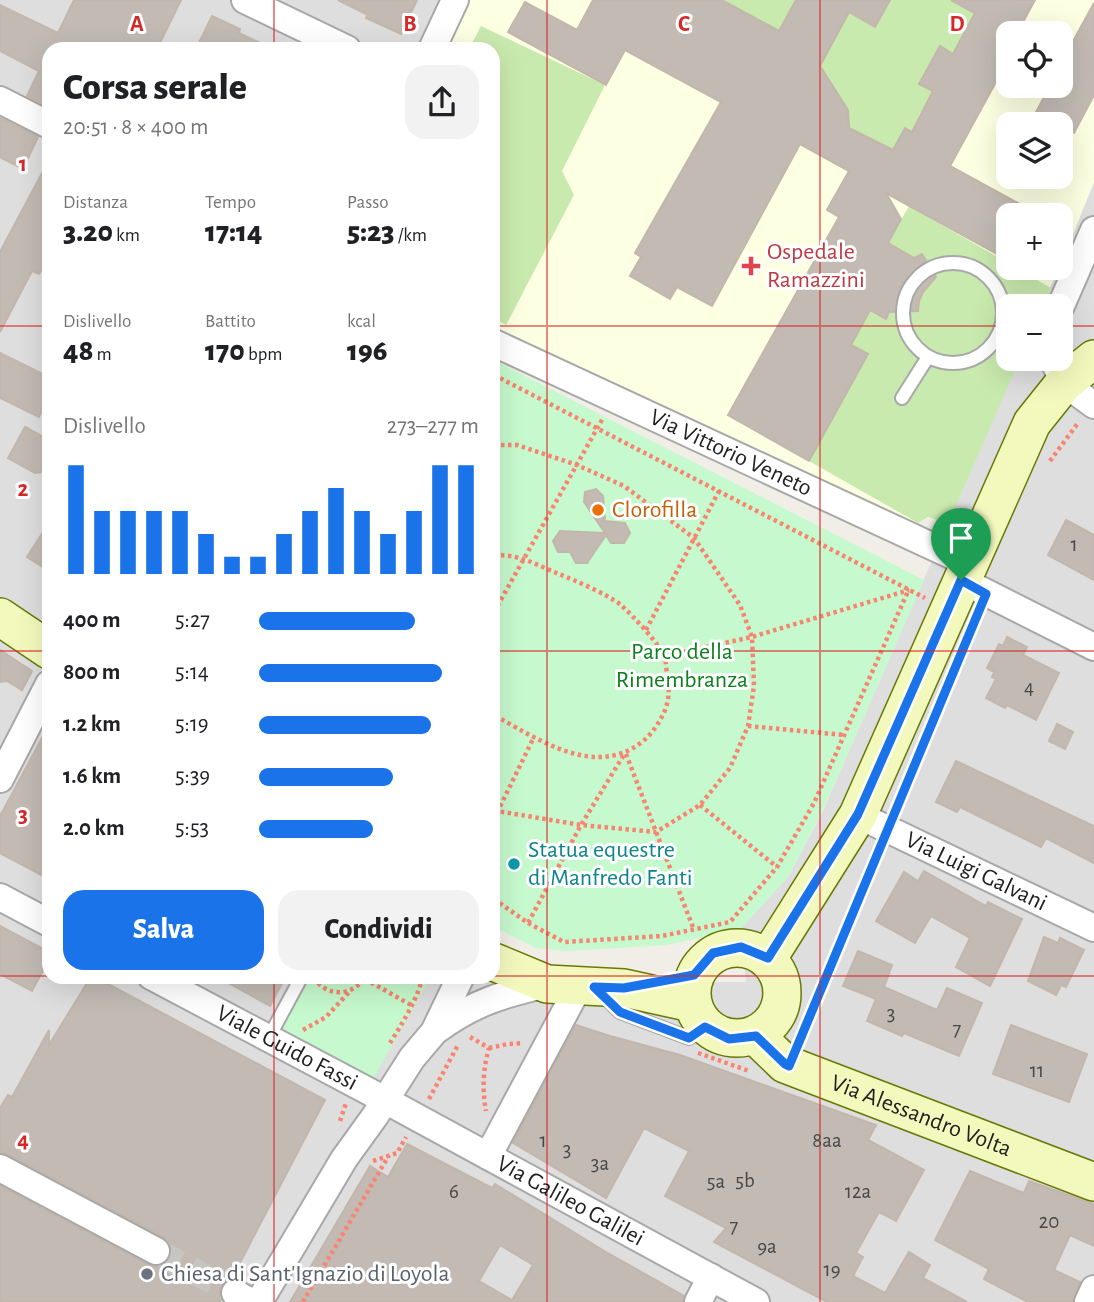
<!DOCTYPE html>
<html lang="it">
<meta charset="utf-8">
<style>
:root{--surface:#fff;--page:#f2f2f2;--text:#202124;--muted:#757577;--accent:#1a73e8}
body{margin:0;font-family:"Alegreya Sans",sans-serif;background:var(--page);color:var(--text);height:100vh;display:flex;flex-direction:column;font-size:26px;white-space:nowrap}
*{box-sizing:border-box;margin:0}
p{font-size:23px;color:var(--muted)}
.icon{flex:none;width:38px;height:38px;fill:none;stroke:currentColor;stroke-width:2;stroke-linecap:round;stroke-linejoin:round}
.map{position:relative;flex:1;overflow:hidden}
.panel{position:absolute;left:42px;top:42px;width:458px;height:942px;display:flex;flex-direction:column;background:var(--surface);border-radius:21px;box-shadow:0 7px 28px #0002}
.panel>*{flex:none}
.controls{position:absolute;left:996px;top:21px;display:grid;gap:14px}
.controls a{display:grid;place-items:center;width:77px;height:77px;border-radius:14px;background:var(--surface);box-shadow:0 7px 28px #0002;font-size:35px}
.pin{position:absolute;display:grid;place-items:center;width:60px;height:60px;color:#fff;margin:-72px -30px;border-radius:50% 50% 50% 0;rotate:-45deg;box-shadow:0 0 7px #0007}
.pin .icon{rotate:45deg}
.round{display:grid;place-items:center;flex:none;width:74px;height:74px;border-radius:21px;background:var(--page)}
.summary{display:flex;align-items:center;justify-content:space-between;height:119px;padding:0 21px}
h1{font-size:38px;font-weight:800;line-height:52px}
.stats{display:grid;grid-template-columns:repeat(3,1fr);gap:10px;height:119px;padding:7px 21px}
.stats div{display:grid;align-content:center}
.stats b{font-size:30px;font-weight:800}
.stats small{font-size:19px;font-weight:400}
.stats p{font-size:19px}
.chart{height:196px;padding:14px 21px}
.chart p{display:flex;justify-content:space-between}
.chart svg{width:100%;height:126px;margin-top:7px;stroke:var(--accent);stroke-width:6}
.primary-button{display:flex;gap:14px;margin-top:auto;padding:14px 21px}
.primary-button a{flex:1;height:80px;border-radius:21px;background:var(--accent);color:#fff;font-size:28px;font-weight:800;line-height:80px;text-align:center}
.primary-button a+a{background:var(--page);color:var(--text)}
ul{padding:0 21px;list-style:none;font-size:23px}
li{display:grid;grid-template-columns:112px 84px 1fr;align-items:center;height:52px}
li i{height:18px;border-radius:9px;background:var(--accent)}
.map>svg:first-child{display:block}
.residential{fill:#dfdede}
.education{fill:#fdffe2;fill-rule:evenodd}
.grass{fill:#c9eaae}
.park{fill:#c6f9cd}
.building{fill:#c2bab3;stroke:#c3b6aa;stroke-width:2;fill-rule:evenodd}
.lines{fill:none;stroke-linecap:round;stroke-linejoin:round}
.street-tunnel{stroke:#c7c5bf;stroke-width:26;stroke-dasharray:26 13;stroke-linecap:butt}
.lane-casing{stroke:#a8a8a8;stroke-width:16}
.street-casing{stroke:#a8a8a8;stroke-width:30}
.secondary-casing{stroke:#677906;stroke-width:40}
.path{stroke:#f88571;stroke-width:4.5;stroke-dasharray:3.5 3.5;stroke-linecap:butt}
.lane{stroke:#fff;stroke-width:12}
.street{stroke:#fff;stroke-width:26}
.secondary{stroke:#f3f9bd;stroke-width:37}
.route-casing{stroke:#fff;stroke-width:14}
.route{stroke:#1a73e8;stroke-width:9}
.grid{fill:none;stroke:#d62828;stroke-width:2;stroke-opacity:0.55}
.health-dot{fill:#e0444e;stroke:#fff;stroke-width:2.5}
.food-dot{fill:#e8710a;stroke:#fff;stroke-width:2.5}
.culture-dot{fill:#0f9aa8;stroke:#fff;stroke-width:2.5}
.worship-dot{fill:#6b7280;stroke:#fff;stroke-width:2.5}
.labels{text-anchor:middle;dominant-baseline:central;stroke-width:6;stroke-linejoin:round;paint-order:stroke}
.number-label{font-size:21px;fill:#494746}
.health-label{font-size:24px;fill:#be3a42;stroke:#fff;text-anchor:start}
.street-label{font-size:24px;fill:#212121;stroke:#fff}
.food-label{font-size:24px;fill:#c56008;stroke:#fff;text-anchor:start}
.park-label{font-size:24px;fill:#0d801c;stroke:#fff}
.culture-label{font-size:24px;fill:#0d838f;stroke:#fff;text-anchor:start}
.worship-label{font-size:24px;fill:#5b616d;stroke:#fff;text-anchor:start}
.grid-label{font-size:23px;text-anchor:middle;font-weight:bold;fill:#d62828;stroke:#fff;stroke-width:6;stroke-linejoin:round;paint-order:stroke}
</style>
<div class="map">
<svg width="1094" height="1302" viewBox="0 0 1094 1302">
<rect width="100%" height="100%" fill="#f1eee7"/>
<path class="residential" d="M0 0H458L434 49H49V976H494L547 984 746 982 740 929 788 877 822 813 948 524 1007 372 1014 359H1060V306H1041L1059 268H1060L1061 264 1094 182V1302H0Z"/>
<path class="education" d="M458 0H1094V182L1061 264 1060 215H1008V268H1059L1041 306H1008L1007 372 948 524 928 517 918 523 900 529 494 326V49H434ZM1008 33H1060V86H1008ZM1008 124H1060V177H1008Z"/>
<g class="grass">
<path d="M722 0H796L779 31Z"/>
<path d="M890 0H976L975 13 912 132 893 150 847 127 848 110 824 72 818 69 848 12 875 27Z"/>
<path d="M481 26 605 85 562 171 574 195 506 325 494 319V49H469Z"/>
<path d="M909 206 1008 263V268H1016L1051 288 1043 306H1008V359H1020L948 524 928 517 918 523 809 461 868 354 851 345 870 310 886 319 914 258 888 243Z"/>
</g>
<g class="park">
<path d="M494 360 924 580 822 812 788 877 740 929 667 945 566 951 536 948 494 927Z"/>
<path d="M306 977H427L426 985 369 1086 274 1034Z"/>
</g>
<g class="building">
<path d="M74 0H181L157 49H49V107L27 96 39 71 0 51V5L58 33Z"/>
<path d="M338 0H417L401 34 366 18 368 15Z"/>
<path d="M593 0H722L779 31 796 0H890L875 27 849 12 820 66 848 110 849 128 893 150 905 128 912 132 933 91 919 84 940 46 953 54 975 13 951 0H1035L1017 33H1008V60L950 166 1040 215H1008V260L886 193 901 219 888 243 914 258 922 254 936 277 923 292 919 301 918 311 889 312 886 319 870 310 851 345 868 354 809 461 728 415 839 217 827 210 849 171 800 144 712 306 677 287 670 299 630 276 641 257 635 253 721 102 625 50 606 85 508 32 525 2 577 30Z"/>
<path d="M1094 3V95L1074 133 1036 112 1050 86H1060V65Z"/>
<path d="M212 16 240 29 239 33 273 49H196Z"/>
<path d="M0 118 38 137 23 169 0 157Z"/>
<path d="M49 160V256L39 274 32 271 0 332V252Z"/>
<path d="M0 353 49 377V398L39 417 0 398Z"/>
<path d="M25 427 49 440V460L42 472 35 473 8 458Z"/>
<path d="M596 489 603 496 605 521 625 523 630 533 624 543H611L606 535 587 563H576L570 552H558L553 541 560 531 605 533 584 502 585 492Z"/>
<path d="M1066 520 1094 535V580L1048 555Z"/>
<path d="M49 523V571L27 557Z"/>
<path d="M1007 637 1027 647 1023 655 1059 673 1036 720 1007 705 1005 708 986 698 996 679 992 677 994 672 987 668 999 644 1003 646Z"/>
<path d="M0 650 32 671 22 690 7 681 0 682Z"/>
<path d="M1057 724 1073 732 1065 749 1049 741Z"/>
<path d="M49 725V814L41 829 49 833V879L0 853V816Z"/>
<path d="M956 761 1094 826V863L1046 838 1041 847 960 807 957 812 936 802Z"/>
<path d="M924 871 986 906 988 902 1022 919 990 986 956 967 970 938 931 916 915 943 876 921 904 872 918 881Z"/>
<path d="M0 926 49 952V959L32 991 0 974Z"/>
<path d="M1044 937 1058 943 1060 938 1084 950 1066 987 1061 985 1056 995 1028 981Z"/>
<path d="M858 951 892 965 884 987 937 1010 947 988 982 1003 959 1056 904 1033 902 1036 867 1021 876 999 843 986Z"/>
<path d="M216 976H286L270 1006Z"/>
<path d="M90 978H97L325 1100 232 1278 226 1280 221 1286 220 1302H0V1186L149 1265 156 1267 164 1265 170 1258 172 1251 170 1243 163 1237 7 1154 0 1152V1108L8 1095 12 1097 49 1030V1045Z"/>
<path d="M576 1025 610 1036 680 1055 876 1125 868 1140 924 1170 896 1221 879 1212 856 1253 863 1257 853 1276 885 1293 909 1252 930 1265 923 1278 967 1302H827L714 1242 726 1228 665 1196 689 1151 644 1128 606 1198 513 1143Z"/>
<path d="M1011 1025 1087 1054 1069 1102 993 1074Z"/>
<path d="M407 1144 492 1188 495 1184 606 1252 684 1296 682 1302H290L370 1166 388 1177ZM500 1245 533 1265 512 1300 479 1281Z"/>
<path d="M970 1171 1024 1193 1029 1181 1094 1204V1246L1070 1235 1054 1270 1080 1282 1072 1302H1028L984 1279 989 1269 935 1240Z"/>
</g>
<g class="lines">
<path class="street-tunnel" d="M156 1251 235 1293"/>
<defs>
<g id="lane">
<circle cx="953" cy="313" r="50"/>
<path d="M902 398 928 357"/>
<path d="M602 994 620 1012 689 1038 705 1027"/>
<path d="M268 1039 302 976"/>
</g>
<g id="street">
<path d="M245 0 347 49"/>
<path d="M432 49 455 0"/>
<path d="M0 100 49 125"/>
<path d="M1060 308 1094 230"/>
<path id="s1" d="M494 343 968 563"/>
<path d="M1053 359 1064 383 1094 405"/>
<path d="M961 580 1094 647"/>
<path d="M0 779 49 684"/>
<path id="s2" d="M858 815 1094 928"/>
<path d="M0 897 49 923"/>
<path id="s3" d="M151 976 385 1100 756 1302"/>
<path d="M438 1029C475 1002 504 994 547 984"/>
<path d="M488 1156 579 986"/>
<path d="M0 1168 156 1251"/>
<path d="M235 1293 251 1302"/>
<path d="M259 1302 344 1159 375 1116 412 1058 434 1032 461 976"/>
<path d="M698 1302 711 1277"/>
<path d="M1088 1302 1094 1289"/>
</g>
<g id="secondary">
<path d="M0 617 49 650"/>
<circle cx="737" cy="993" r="45"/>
<path d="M768 958 858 815 1032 423 1064 383 1094 359"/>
<path d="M494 962 547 984 624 988 692 1003"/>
<path id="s4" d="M756 1036 785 1064 1094 1182"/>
</g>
</defs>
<use href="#lane" class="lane-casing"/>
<use href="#street" class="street-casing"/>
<use href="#secondary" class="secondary-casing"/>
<g class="path">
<path d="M494 375 925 598"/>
<path d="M494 445H517L577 465 624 486 694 538 740 605 752 637 754 686 748 726 730 768 700 805 656 832 581 825 497 811 494 809"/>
<path d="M1050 461 1078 423"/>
<path d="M494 556C515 552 539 566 559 574 576 581 607 594 621 605 632 615 660 644 665 658 666 662 666 668 667 673 671 697 668 709 655 728 642 747 619 758 596 757 561 756 523 731 494 715"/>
<path d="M494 612 603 418"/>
<path d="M646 630 719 491"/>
<path d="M664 656 752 637 909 590"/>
<path d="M748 726 844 735"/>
<path d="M626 754 694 930"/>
<path d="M700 805 777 867"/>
<path d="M896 809 906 785"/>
<path d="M494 819 534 737"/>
<path d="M494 899 528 923 581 825 625 753"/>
<path d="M528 923 564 942 662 936 730 922 777 867 814 803 909 589"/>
<path d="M365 979 411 1005"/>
<path d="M318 983C333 998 355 994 366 976"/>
<path d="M303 1030 326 1017 350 991"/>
<path d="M470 1037 489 1048C483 1069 482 1089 486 1111"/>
<path d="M801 1039 879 850"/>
<path d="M390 1043C400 1027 421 994 422 976"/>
<path d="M489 1048 508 1044 523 1043"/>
<path d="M698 1053 749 1071"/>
<path d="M429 1099 458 1045"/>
<path d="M340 1121 346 1103"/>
<path d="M373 1161 397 1153 406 1137"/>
<path d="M303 1302 389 1155"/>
</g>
<use href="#lane" class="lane"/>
<use href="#street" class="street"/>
<use href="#secondary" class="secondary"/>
</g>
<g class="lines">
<defs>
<path id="route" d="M961 580 986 594 789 1066 785 1064 756 1036 729 1039 705 1027 689 1038 620 1012 594 987 624 988 694 975 713 953 741 947 768 958 858 814Z"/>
</defs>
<use href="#route" class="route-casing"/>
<use href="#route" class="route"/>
</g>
<path class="grid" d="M274 0V49M547 0V1302M820 0V1302M0 326H49M494 326H1008M1060 326H1094M0 651H49M494 651H1094M0 976H49M49 976H494M274 976V1302M494 976H1094"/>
<path class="health-dot" d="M747.5 255.5h7v7h7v7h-7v7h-7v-7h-7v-7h7z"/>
<circle class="food-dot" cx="598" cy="510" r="7"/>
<circle class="culture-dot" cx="514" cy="864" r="7"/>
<circle class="worship-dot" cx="147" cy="1274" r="7"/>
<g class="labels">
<g class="number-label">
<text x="1074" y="544">1</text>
<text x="1029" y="687">4</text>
<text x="891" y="1013">3</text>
<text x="957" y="1029">7</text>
<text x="1037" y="1070">11</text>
<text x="543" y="1140">1</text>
<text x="827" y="1140">8aa</text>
<text x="567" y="1149">3</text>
<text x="600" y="1163">3a</text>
<text x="745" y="1180">5b</text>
<text x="716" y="1181">5a</text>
<text x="454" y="1191">6</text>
<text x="858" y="1191">12a</text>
<text x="1049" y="1221">20</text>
<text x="734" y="1226">7</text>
<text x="767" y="1246">9a</text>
<text x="832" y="1269">19</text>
</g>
<g class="health-label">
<text x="767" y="252">Ospedale<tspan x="767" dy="28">Ramazzini</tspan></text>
</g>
<g class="street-label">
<text stroke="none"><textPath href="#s1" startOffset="261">Via Vittorio Veneto</textPath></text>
<text stroke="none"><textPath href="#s2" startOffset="131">Via Luigi Galvani</textPath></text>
<text stroke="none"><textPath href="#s3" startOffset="154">Viale Guido Fassi</textPath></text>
<text stroke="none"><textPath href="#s4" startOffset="186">Via Alessandro Volta</textPath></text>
<text stroke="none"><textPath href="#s3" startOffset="476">Via Galileo Galilei</textPath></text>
</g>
<g class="food-label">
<text x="612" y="510">Clorofilla</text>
</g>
<g class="park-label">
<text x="682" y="652">Parco della<tspan x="682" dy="28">Rimembranza</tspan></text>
</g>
<g class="culture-label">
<text x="528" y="850">Statua equestre<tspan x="528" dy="28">di Manfredo Fanti</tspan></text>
</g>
<g class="worship-label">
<text x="161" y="1274">Chiesa di Sant'Ignazio di Loyola</text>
</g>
</g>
<g class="grid-label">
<text x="137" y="31">A</text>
<text x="410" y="31">B</text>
<text x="684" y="31">C</text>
<text x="957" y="31">D</text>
<text x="23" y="171">1</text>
<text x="23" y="496">2</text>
<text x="23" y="822">3</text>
<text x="23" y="1147">4</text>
</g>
</svg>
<div class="controls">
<a><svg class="icon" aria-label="locate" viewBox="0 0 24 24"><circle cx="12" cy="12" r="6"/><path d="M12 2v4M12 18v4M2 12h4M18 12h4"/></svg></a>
<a><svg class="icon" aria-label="layers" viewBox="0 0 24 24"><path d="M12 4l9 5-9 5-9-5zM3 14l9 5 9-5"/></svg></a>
<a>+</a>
<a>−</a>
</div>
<div class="pin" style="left:961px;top:580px;background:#1e9e55"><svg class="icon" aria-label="arrive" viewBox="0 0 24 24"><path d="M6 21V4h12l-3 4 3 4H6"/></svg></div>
<section class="panel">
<div class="summary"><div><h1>Corsa serale</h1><p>20:51 · 8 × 400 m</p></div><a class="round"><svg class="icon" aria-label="share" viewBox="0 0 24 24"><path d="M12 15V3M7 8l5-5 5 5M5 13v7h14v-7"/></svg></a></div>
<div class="stats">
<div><p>Distanza</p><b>3.20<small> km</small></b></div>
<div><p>Tempo</p><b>17:14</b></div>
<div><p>Passo</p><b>5:23<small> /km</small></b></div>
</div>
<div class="stats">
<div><p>Dislivello</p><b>48<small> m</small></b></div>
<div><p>Battito</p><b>170<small> bpm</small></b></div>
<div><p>kcal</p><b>196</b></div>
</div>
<div class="chart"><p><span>Dislivello</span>273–277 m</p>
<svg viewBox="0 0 160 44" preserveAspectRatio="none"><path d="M5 44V6M15 44V22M25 44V22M35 44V22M45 44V22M55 44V30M65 44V38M75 44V38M85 44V30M95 44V22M105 44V14M115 44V22M125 44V30M135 44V22M145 44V6M155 44V6"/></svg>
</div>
<ul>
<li><b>400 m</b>5:27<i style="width:71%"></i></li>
<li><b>800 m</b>5:14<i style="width:83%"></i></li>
<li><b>1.2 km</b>5:19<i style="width:78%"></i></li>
<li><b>1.6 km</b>5:39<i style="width:61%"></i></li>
<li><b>2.0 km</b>5:53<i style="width:52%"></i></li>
</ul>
<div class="primary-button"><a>Salva</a><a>Condividi</a></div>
</section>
</div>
